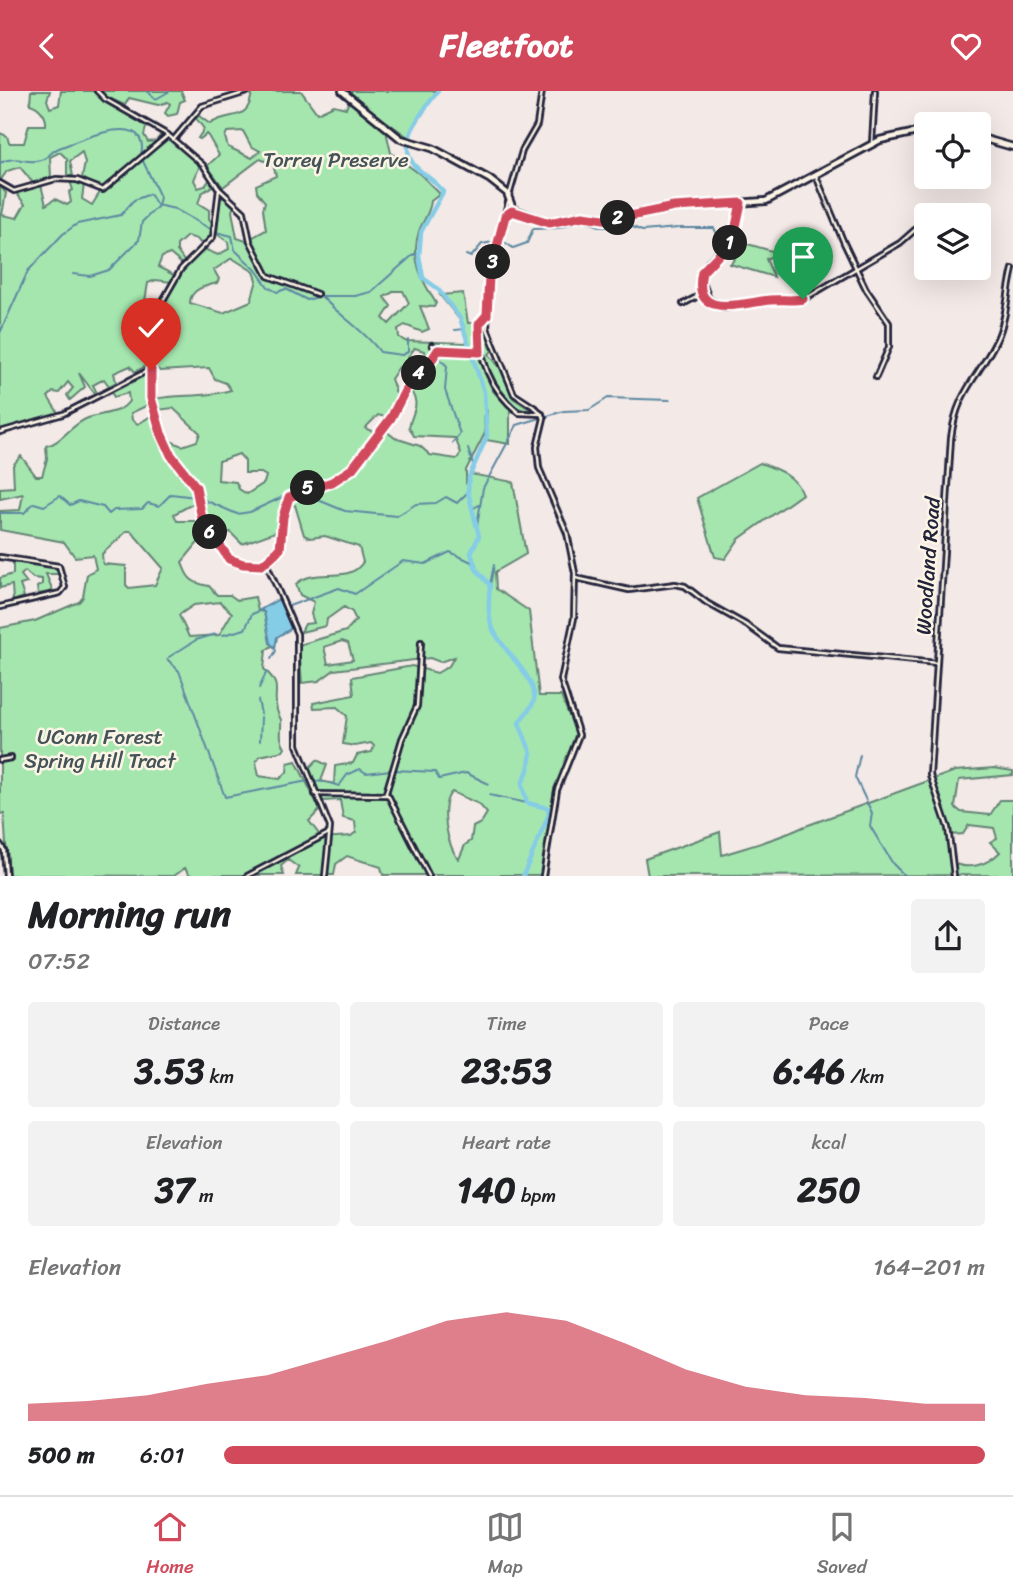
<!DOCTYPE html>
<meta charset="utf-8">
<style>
:root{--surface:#fff;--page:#f2f2f2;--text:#202124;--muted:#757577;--line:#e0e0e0;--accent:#d1495b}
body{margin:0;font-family:Sriracha,sans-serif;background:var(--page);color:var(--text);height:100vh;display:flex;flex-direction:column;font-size:26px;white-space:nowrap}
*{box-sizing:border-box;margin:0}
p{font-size:23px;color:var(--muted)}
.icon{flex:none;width:38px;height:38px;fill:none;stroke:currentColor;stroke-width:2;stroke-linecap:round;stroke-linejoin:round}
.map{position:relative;height:785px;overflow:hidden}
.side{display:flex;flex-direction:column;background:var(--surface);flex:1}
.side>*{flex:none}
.fabs{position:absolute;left:914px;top:21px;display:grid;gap:14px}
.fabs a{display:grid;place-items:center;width:77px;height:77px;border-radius:7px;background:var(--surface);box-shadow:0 7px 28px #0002;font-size:35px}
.pin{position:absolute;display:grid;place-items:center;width:60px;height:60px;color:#fff;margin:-72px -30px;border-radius:50% 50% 50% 0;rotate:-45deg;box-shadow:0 0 7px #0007}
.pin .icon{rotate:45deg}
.km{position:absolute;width:35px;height:35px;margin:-18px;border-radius:50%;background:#222;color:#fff;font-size:19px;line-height:35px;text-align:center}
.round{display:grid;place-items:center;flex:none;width:74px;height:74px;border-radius:7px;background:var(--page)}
.head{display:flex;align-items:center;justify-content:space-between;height:119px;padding:0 28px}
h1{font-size:38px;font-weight:700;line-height:52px}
.metrics{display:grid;grid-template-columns:repeat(3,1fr);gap:10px;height:119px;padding:7px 28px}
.metrics div{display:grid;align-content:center;border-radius:7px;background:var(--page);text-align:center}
.metrics b{font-size:35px;font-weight:700}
.metrics small{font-size:19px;font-weight:400}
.metrics p{font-size:19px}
.chart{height:196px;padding:14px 28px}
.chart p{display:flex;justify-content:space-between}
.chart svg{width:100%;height:126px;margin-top:7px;fill:var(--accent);opacity:.7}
ul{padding:0 28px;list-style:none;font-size:23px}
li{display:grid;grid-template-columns:112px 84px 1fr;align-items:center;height:52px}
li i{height:18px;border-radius:9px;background:var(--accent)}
header{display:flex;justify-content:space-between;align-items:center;height:91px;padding:0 28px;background:var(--accent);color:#fff;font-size:32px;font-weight:700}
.menu{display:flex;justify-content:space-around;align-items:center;height:98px;border-top:2px solid var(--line);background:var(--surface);font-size:19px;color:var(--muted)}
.menu a{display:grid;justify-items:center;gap:4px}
.menu .selected{color:var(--accent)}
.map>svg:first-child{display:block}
.green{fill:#a5e6af;stroke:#648475;stroke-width:2;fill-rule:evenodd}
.water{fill:#85cce6;stroke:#5d88a2;stroke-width:2}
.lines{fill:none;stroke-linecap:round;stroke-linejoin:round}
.stream{stroke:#5d88a2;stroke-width:2}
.river{stroke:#85cce6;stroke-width:4.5}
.street-casing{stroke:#22223b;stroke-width:8}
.secondary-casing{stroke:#22223b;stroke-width:10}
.street{stroke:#fcf5e5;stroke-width:2.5}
.secondary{stroke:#fcf5e5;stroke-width:4.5}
.route-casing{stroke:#fff;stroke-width:14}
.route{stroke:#d1495b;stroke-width:9}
.labels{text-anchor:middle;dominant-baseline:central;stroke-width:5;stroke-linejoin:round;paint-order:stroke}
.park-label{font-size:21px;fill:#435358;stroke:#fcf5e5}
.street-label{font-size:21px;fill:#22223b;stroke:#fcf5e5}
</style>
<header><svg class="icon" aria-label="back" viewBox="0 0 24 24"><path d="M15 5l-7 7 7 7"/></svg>Fleetfoot<svg class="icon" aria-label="heart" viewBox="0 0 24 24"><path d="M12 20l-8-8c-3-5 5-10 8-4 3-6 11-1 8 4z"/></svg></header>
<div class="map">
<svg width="1013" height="785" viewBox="0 0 1013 785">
<rect width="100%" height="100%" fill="#f3e9e6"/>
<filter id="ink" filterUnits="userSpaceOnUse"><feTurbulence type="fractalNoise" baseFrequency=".0143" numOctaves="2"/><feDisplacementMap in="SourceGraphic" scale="14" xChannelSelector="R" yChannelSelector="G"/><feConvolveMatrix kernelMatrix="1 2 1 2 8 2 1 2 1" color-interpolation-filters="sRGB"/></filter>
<g filter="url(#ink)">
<g class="green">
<path d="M31 0H50L47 9 50 17 59 14 61 0H93L147 33 144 44 148 51 156 50 162 42 200 74 194 89 198 97 205 95 210 88 214 94 202 102 198 112 209 119V128L214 134 212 144 202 154 197 148 187 145 177 154V160L184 170 182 173 170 163 162 166 158 176 174 184 171 191 156 189 148 192 145 210 138 218 139 234 130 238 134 256 145 260 146 275 135 281 130 275 114 282 116 291 109 295 104 288 93 294 97 302 95 303 79 282 85 296 70 309 67 304 73 297 68 291 59 302 53 301 48 306 59 323 0 340V95L6 102 2 124 17 127 25 113 16 102 41 94 46 114 55 108 67 114 71 111 69 101 73 99 70 90 84 93 82 108 92 114 102 98 82 87 85 72 82 61 70 70 73 85 67 84V68L60 61 50 66 51 87 33 92 20 76 7 80 0 90V42L7 45 9 52H24L29 34H46C47 24 38 15 30 13Z"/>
<path d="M103 0H181L185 9 180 11 177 23 168 25 165 22 170 13 168 11 158 14 129 7 125 14 103 5Z"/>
<path d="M252 0H301L317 22 334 14 346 17 349 11 386 40 391 62 421 84 440 103 431 110C430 122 423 129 419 140 410 168 422 190 436 212L434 216 420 215 429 238 422 241 405 234 398 238 399 246 405 250 467 252 463 233 440 204 463 202 468 232H477L478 257C465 264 453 254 439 256V261L478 264 493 300 510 317V353L486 349 487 320 484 321 485 342 466 379V391L471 383 513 391 526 463 495 481 496 498 529 520 539 605H561L576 641 555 704 541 784H383L381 776 347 765 336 773 334 784H296L299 777 288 769 281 775 284 784H190L185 777 174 785 8 784 4 722 0 723V537L35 530 79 511 83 506 87 483 96 478 93 464 75 466 64 451 0 439V420L20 419 23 403 0 408V397L14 396 13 374 21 365 36 385H42L47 368 46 355C62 352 71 333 88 327 101 322 121 323 129 310L128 302 114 306 111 301 146 280 150 283V313L131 322 132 329 138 333 151 325 159 345 182 355 197 350 200 342 173 317 158 319 155 308C179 303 206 307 231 299L226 292 215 288 209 277 160 280 154 275 158 247 175 243 179 239 178 228 159 241C152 216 185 173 204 158L218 164 229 158 228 151 217 143 220 107H225L234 115 232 120 237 147 246 150 266 139 263 118 265 111 257 101 256 94 276 85 273 73 260 68 223 96 207 75 219 64 207 43 200 48 198 47 204 38 196 27 199 25 210 33C231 19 249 33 252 0ZM243 40 251 55 260 60 252 67 228 56 225 46 227 41ZM232 167 254 181 257 189 251 210 223 222 190 212C190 198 205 195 217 192L219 188 214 179ZM395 200H403L409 212 389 233 383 227 391 215 384 206ZM415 257 424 260 429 270 408 296C422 315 413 317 409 336L414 345 455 347 461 362 457 368 430 364 420 355 395 347 386 340 373 341 365 337 378 324 389 327 397 305 391 288 399 276 406 277 411 273 408 266ZM239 363 245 370V382H261L266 385 264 392 247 403 239 398 236 391 218 389 219 370ZM198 410 204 429 214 443 230 441 242 453 278 440 281 418 295 414 304 444 310 447 325 445 359 456 363 471C349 494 315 475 296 493L300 504 314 511 311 523 314 532 305 533 301 541 326 535 327 528 344 516 352 521 356 529 346 540 299 554 302 592 319 590 334 579 430 567 440 571 454 566 449 575 437 582 412 575 352 586 354 604 313 612 314 617 337 616 347 625 343 653 355 655 371 652 374 655 372 661 357 664 353 672 335 675 334 693 321 690 327 674 317 669 307 679 323 710 340 709 343 727 355 730 356 741 351 745 322 747 309 730 320 719 296 670 288 672 287 681 280 688 259 685 256 671 260 665 283 660 285 657C278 646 282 640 281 629 281 628 277 621 277 619 272 600 284 596 264 578L266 559 272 555 264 521 258 520 255 506 237 509 230 504H217L209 495C192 492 187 488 182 471L206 442 199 430H177L174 423ZM127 440H131L163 477 155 494 129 497 126 494V475L103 473 102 463ZM220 511 232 522 219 544 189 546 179 524 194 514ZM342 550 348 552 353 569 328 573 324 556ZM452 701 479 713 487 722 481 732 473 736 471 750 465 754 459 768C448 760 438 712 452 701Z"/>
<path d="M344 0H437L408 46Z"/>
<path d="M737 150 779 162 766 168 774 186 730 173 735 168 728 159Z"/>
<path d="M484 221V239L492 260 489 263 504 282 513 307 532 320C496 321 471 250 484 221Z"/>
<path d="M760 372C777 378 796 385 802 403L739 448 725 468 715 466 697 407Z"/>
<path d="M13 469 59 477 60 483H46L53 500 38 503 37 496 42 493V488L33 487 25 480 21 484 27 492 20 494 24 506 13 510 12 494 0 497V487L13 483Z"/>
<path d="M994 677 1013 680V684L959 689 955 716 961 721 990 724 1000 709H1013V784L648 785 645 768 720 741 722 764C750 755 778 748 803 736L955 680ZM969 734 994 737 997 747 990 751 1000 761C987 774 969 780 951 771L949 744 963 743Z"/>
</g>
<path class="water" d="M279 508 292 537 277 546 275 557 270 552 264 521 260 519Z"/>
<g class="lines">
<g class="stream">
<path d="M147 0 156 8 170 0"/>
<path d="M0 72C18 63 25 74 41 69 48 67 53 59 59 57 72 53 141 19 142 56 142 60 141 63 141 66"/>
<path d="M680 137H714L717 143 728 148"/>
<path d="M216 141 232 145 235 159 256 179 268 196 277 201 286 198 307 209 318 206"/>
<path d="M503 150 513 157 527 152 533 138 558 137 583 129 602 136H633L642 140 678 137"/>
<path d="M466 164 471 166 482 153 498 150"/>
<path d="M73 183 90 185 109 179 139 149 142 131 158 115 160 106 142 68"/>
<path d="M320 205H355L371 201 414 163 418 165 420 175"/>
<path d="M322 206C341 226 363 238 380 261L402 264 408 261V249"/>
<path d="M455 239 464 238"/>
<path d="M0 242 28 180 63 143 77 133 121 124 134 109 150 103 157 114 175 118 214 140"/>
<path d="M436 264 447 275 445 299 460 343 453 352"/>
<path d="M468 358 473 373"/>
<path d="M292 406 306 404 345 420 397 425 416 413 436 412 446 406 457 412 468 401"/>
<path d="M200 407 237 423 250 421 287 404"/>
<path d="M472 418 479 414"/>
<path d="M0 422H24L34 412 44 415 60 405 70 414 79 410 103 416 109 423 114 419 142 418 148 412 159 415 171 403 196 406"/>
<path d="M477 435 483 397 517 334 564 320 589 319 608 307 670 309"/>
<path d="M490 494 494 474"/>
<path d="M289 515 339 497 355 503 403 470 425 473 450 461 476 473"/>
<path d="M223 544 245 538 252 523 262 519"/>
<path d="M169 566 196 549 216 543"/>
<path d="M167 568 179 580 225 706 308 690"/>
<path d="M271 568 276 560 274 555"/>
<path d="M259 597 267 580"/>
<path d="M258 609 261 623"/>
<path d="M260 650 261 626"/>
<path d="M860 664 855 686 872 722 870 735 893 773 905 785"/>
<path d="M394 679 435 681 439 688 466 682 489 693"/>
<path d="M312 690 324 691"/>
<path d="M330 692 339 695 347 684 360 678 366 682 391 679"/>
<path d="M489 704 527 712"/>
</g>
<path class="river" d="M438 0C422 21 392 55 418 78 427 86 437 91 443 101L421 141 419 165 423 187 437 197 460 227 484 301 487 345 469 386 468 401 479 445 471 462 476 478 490 494C489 509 487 524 493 538 502 559 538 588 534 609 532 619 523 623 519 632L531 662 528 679 522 693 527 712 548 717 549 723 523 785"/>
<defs>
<g id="street">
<path d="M97 0 105 8 168 44 203 74 219 98 244 121 250 150 268 185 317 203"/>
<path d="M174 48 202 15 247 1"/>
<path d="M872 52 875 0"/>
<path d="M816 85 844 152 866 198 889 232V256L876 286"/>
<path d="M0 92 14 100 56 88 77 89 103 99 168 44"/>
<path d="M219 98 213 146 181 178 157 220 151 278V307L166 355 196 396 202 428 224 461 235 472 268 476 297 543V654L330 736 325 785"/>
<path d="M509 105 522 60 537 34 542 0"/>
<path d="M508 111 489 186 487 237 514 303 537 318 544 327 537 356 539 377 567 442 575 482 574 527 561 589 579 644 557 699 543 785"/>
<path d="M741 112 735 144 708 171 701 186 709 208 726 217 770 209 804 208 900 152 926 129"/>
<path d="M929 124 932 120"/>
<path d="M683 213 704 202"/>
<path d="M486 224 479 231C479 268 489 298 519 322L542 323"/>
<path d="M432 254 438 259"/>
<path d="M438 259 480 261"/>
<path d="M0 341 63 323 151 278"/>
<path d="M0 466 59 475 65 496 60 502 0 516"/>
<path d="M264 472 280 457 283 426 289 406 332 391 352 378 384 338 410 290 429 273 438 259"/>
<path d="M576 487 629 499 675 493 685 495 707 512 748 535 778 557 937 572"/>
<path d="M0 669 11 667"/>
<path d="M386 702 402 648 417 615 421 551"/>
<path d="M315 703 388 704 429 785"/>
<path d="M0 753 4 759 6 785"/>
<path d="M247 785 329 742"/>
<path d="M954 785 948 737 930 684 951 347C957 299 978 288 997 248 1007 227 1007 201 1013 178"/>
</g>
<g id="secondary">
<path d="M342 0 401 48 432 57 489 88 507 102 513 118 549 132 584 125 611 129 674 116 766 110 880 49 926 39"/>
<path d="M978 46 1013 56"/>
</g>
</defs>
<use href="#street" class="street-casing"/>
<use href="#secondary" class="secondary-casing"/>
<use href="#street" class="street"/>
<use href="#secondary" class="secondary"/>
</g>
</g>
<g class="lines" filter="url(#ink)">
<defs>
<path id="route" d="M151 279V307L161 342 171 364 196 396 202 428 229 468 243 473 262 474 280 458 283 426 289 406 332 391 352 378 391 327 410 290 429 273 438 259 480 261 479 233 487 224 489 186 505 125 512 120 549 132 583 125 611 129 674 116 741 112 733 149 702 181C691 231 745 211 770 209 781 208 792 210 803 208"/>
</defs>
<use href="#route" class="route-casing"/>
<use href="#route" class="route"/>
</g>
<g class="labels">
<g class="park-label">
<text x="336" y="69">Torrey Preserve</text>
<text x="100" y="646">UConn Forest<tspan x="100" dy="24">Spring Hill Tract</tspan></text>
</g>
<g class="street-label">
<text transform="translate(928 475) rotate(-86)">Woodland Road</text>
</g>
</g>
</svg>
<div class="fabs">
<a><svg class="icon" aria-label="locate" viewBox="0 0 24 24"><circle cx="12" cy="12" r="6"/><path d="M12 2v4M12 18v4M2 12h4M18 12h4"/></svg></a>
<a><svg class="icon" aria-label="layers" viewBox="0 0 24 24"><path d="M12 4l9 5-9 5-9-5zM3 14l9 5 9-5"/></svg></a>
</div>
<div class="pin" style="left:803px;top:208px;background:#1e9e55"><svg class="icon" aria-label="arrive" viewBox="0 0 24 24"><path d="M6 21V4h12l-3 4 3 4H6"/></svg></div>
<div class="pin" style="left:151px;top:279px;background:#d93025"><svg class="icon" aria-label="check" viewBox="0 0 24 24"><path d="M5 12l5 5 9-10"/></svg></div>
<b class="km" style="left:730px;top:152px">1</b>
<b class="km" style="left:618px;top:127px">2</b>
<b class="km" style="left:493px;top:171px">3</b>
<b class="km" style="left:419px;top:282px">4</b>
<b class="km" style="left:308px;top:397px">5</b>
<b class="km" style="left:210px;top:441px">6</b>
</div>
<section class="side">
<div class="head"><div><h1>Morning run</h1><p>07:52</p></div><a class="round"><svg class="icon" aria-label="share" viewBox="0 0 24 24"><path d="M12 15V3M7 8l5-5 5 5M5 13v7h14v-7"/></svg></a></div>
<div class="metrics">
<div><p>Distance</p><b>3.53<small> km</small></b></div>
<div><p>Time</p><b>23:53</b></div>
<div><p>Pace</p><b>6:46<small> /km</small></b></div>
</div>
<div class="metrics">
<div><p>Elevation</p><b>37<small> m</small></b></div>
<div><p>Heart rate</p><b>140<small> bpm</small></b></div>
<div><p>kcal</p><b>250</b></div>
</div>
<div class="chart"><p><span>Elevation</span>164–201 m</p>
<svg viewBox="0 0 160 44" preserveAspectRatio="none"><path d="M0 44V38L10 37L20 35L30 31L40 28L50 22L60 16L70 9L80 6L90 9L100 17L110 26L120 32L130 35L140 36L150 38L160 38V44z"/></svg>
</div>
<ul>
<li><b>500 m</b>6:01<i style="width:100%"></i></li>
</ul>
</section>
<nav class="menu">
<a class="selected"><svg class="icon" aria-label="home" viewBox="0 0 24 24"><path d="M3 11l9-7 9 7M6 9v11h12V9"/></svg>Home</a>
<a><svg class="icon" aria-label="map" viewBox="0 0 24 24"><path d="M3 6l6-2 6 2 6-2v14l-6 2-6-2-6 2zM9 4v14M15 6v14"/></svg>Map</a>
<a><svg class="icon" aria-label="saved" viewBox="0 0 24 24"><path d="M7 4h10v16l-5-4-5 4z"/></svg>Saved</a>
</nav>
